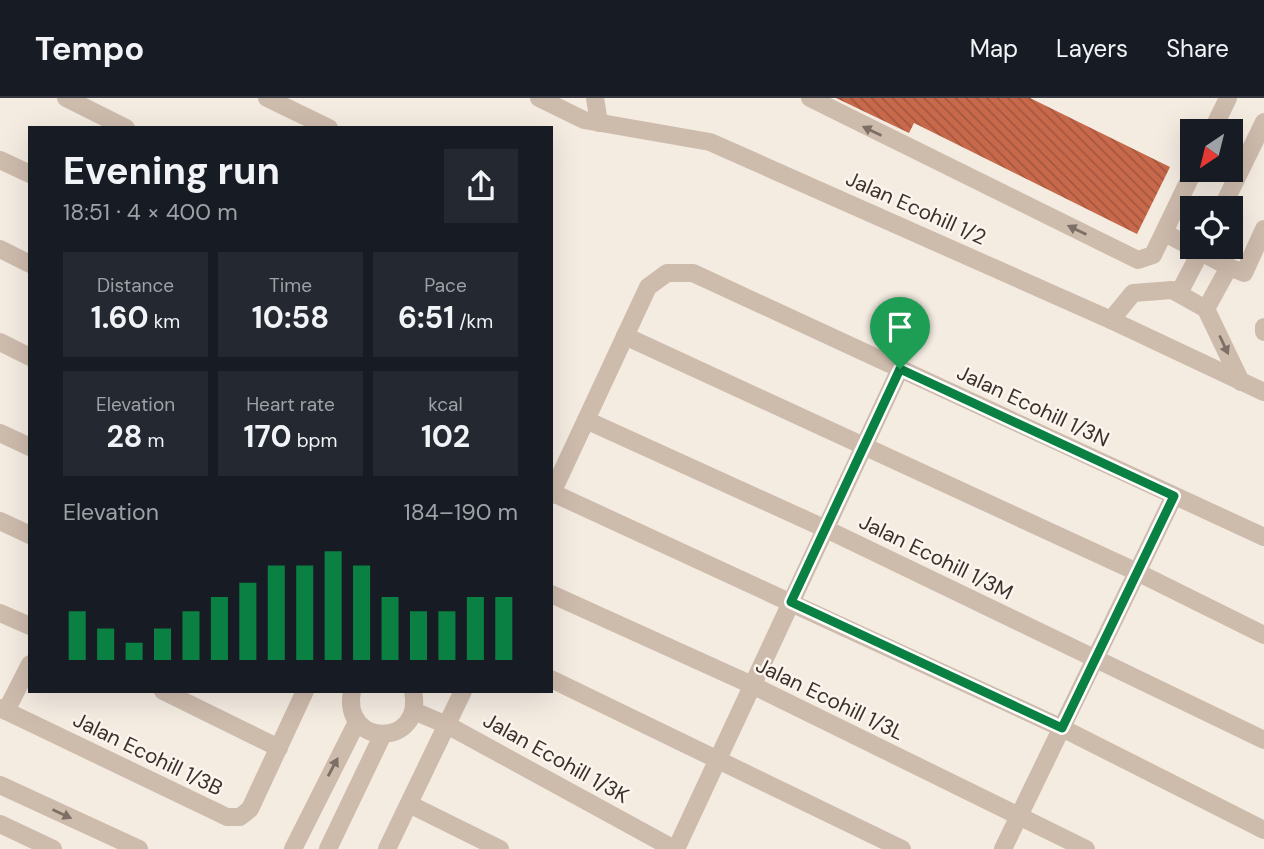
<!DOCTYPE html>
<meta charset="utf-8">
<style>
:root{--surface:#171b24;--page:#242831;--text:#f1f3f6;--muted:#9ea1a6;--line:#363941;--accent:#0b8043}
body{margin:0;font-family:"DM Sans",sans-serif;background:var(--page);color:var(--text);height:100vh;display:flex;flex-direction:column;font-size:26px;white-space:nowrap}
*{box-sizing:border-box;margin:0}
p{font-size:23px;color:var(--muted)}
.icon{flex:none;width:38px;height:38px;fill:none;stroke:currentColor;stroke-width:2;stroke-linecap:round;stroke-linejoin:round}
.map{position:relative;flex:1;overflow:hidden}
.panel{position:absolute;left:28px;top:28px;width:525px;height:567px;display:flex;flex-direction:column;background:var(--surface);border-radius:0px;box-shadow:0 7px 28px #0002}
.panel>*{flex:none}
.needle{width:46px;rotate:215deg}
.fabs{position:absolute;left:1180px;top:21px;display:grid;gap:14px}
.fabs a{display:grid;place-items:center;width:63px;height:63px;border-radius:0px;background:var(--surface);box-shadow:0 7px 28px #0002;font-size:35px}
.pin{position:absolute;display:grid;place-items:center;width:60px;height:60px;color:#fff;margin:-72px -30px;border-radius:50% 50% 50% 0;rotate:-45deg;box-shadow:0 0 7px #0007}
.pin .icon{rotate:45deg}
.round{display:grid;place-items:center;flex:none;width:74px;height:74px;border-radius:0px;background:var(--page)}
.overview{display:flex;align-items:center;justify-content:space-between;height:119px;padding:0 35px}
h1{font-size:38px;font-weight:700;line-height:52px}
.figures{display:grid;grid-template-columns:repeat(3,1fr);gap:10px;height:119px;padding:7px 35px}
.figures div{display:grid;align-content:center;border-radius:0px;background:var(--page);text-align:center}
.figures b{font-size:30px;font-weight:700}
.figures small{font-size:19px;font-weight:400}
.figures p{font-size:19px}
.chart{height:196px;padding:14px 35px}
.chart p{display:flex;justify-content:space-between}
.chart svg{width:100%;height:126px;margin-top:7px;stroke:var(--accent);stroke-width:6}
header{display:flex;align-items:center;gap:42px;box-sizing:border-box;height:98px;padding:0 35px;background:var(--surface);border-bottom:2px solid var(--line)}
header strong{font-size:33px}
nav{display:flex;gap:38px;margin-inline-start:auto;font-size:24px}
.map>svg:first-child{display:block}
.building{fill:url(#building-back-hatch)}
.lines{fill:none;stroke-linecap:round;stroke-linejoin:round}
.minor{stroke:#cdbbac;stroke-width:18}
.oneway{fill:#7d6f65}
.route-casing{stroke:#fff;stroke-width:14}
.route{stroke:#0b8043;stroke-width:9}
.labels{text-anchor:middle;dominant-baseline:central;stroke-width:5;stroke-linejoin:round;paint-order:stroke}
.street-label{font-size:21px;fill:#3b302b;stroke:#fbf5ee}
</style>
<header>
<strong>Tempo</strong>
<nav><a>Map</a><a>Layers</a><a>Share</a></nav>
</header>
<div class="map">
<svg width="1264" height="751" viewBox="0 0 1264 751">
<defs>
<pattern id="building-back-hatch" width="6" height="6" patternUnits="userSpaceOnUse" patternTransform="scale(1.75)"><rect width="6" height="6" fill="#c8694b"/><path d="M-1 5l2 2M0 0l6 6M5-1l2 2" fill="none" stroke="#a4573f"/></pattern>
</defs>
<rect width="100%" height="100%" fill="#f4ebe1"/>
<path class="building" d="M836 0H1030L1170 69 1137 136 914 25 909 35Z"/>
<g class="lines">
<g class="minor">
<path d="M66 0 126 30"/>
<path d="M267 0 329 30"/>
<path d="M539 0 584 22 710 44 1111 222 1264 294"/>
<path d="M595 0 599 25"/>
<path d="M810 0 1138 162 1153 157 1194 72"/>
<path d="M1212 33 1228 0"/>
<path d="M0 62 30 76"/>
<path d="M1222 110 1264 24"/>
<path d="M1165 135 1229 169"/>
<path d="M0 151 30 166"/>
<path d="M1179 195 1203 149"/>
<path d="M1206 211 1229 169 1244 175 1264 131"/>
<path d="M1111 222 1133 195 1172 192 1206 211 1241 284"/>
<path d="M1264 229V234"/>
<path d="M625 238 1137 474 1264 537"/>
<path d="M0 244 30 259"/>
<path d="M586 322 826 431 1264 642"/>
<path d="M0 335 30 349"/>
<path d="M553 395 1062 630 1264 732"/>
<path d="M551 397 648 189 667 175H693L1264 439"/>
<path d="M0 423 30 437"/>
<path d="M551 496 752 587 1086 751"/>
<path d="M0 515 30 528"/>
<path d="M551 581 902 751"/>
<path d="M163 593 279 650"/>
<path d="M352 593C341 650 425 650 413 593"/>
<path d="M0 610 227 719H240L250 711 305 593"/>
<path d="M6 613 30 566"/>
<path d="M414 613 449 628 674 751"/>
<path d="M0 687 139 751"/>
<path d="M409 706 500 751"/>
<path d="M0 726 53 751"/>
<path d="M293 751 357 624"/>
<path d="M328 751 383 636"/>
<path d="M387 751 463 593"/>
<path d="M676 751 900 271"/>
<path d="M1003 751 1174 398"/>
</g>
</g>
<defs><path id="oneway-solid" d="M-6-.8H1V-3.2L6.5 0L1 3.2V.8H-6Z" transform="scale(1.75)"/></defs>
<g class="oneway">
<use href="#oneway-solid" transform="translate(872 33) rotate(-154)"/>
<use href="#oneway-solid" transform="translate(1077 132) rotate(-154)"/>
<use href="#oneway-solid" transform="translate(1224 247) rotate(65)"/>
<use href="#oneway-solid" transform="translate(333 669) rotate(-62)"/>
<use href="#oneway-solid" transform="translate(62 716) rotate(25)"/>
</g>
<g class="lines">
<defs>
<path id="route" d="M900 271 1174 398 1062 630 791 504Z"/>
</defs>
<use href="#route" class="route-casing"/>
<use href="#route" class="route"/>
</g>
<g class="labels">
<g class="street-label">
<text transform="translate(916 110) rotate(24)">Jalan Ecohill 1/2</text>
<text transform="translate(1033 308) rotate(25)">Jalan Ecohill 1/3N</text>
<text transform="translate(936 459) rotate(26)">Jalan Ecohill 1/3M</text>
<text transform="translate(830 601) rotate(26)">Jalan Ecohill 1/3L</text>
<text transform="translate(148 656) rotate(26)">Jalan Ecohill 1/3B</text>
<text transform="translate(556 660) rotate(29)">Jalan Ecohill 1/3K</text>
</g>
</g>
</svg>
<div class="fabs">
<a><svg class="needle" viewBox="-14 -14 28 28"><path d="M0-13l5 13h-10z" fill="#e53935"/><path d="M0 13l5-13h-10z" fill="#9ea1a6"/></svg></a>
<a><svg class="icon" aria-label="locate" viewBox="0 0 24 24"><circle cx="12" cy="12" r="6"/><path d="M12 2v4M12 18v4M2 12h4M18 12h4"/></svg></a>
</div>
<div class="pin" style="left:900px;top:271px;background:#1e9e55"><svg class="icon" aria-label="arrive" viewBox="0 0 24 24"><path d="M6 21V4h12l-3 4 3 4H6"/></svg></div>
<section class="panel">
<div class="overview"><div><h1>Evening run</h1><p>18:51 · 4 × 400 m</p></div><a class="round"><svg class="icon" aria-label="share" viewBox="0 0 24 24"><path d="M12 15V3M7 8l5-5 5 5M5 13v7h14v-7"/></svg></a></div>
<div class="figures">
<div><p>Distance</p><b>1.60<small> km</small></b></div>
<div><p>Time</p><b>10:58</b></div>
<div><p>Pace</p><b>6:51<small> /km</small></b></div>
</div>
<div class="figures">
<div><p>Elevation</p><b>28<small> m</small></b></div>
<div><p>Heart rate</p><b>170<small> bpm</small></b></div>
<div><p>kcal</p><b>102</b></div>
</div>
<div class="chart"><p><span>Elevation</span>184–190 m</p>
<svg viewBox="0 0 160 44" preserveAspectRatio="none"><path d="M5 44V27M15 44V33M25 44V38M35 44V33M45 44V27M55 44V22M65 44V17M75 44V11M85 44V11M95 44V6M105 44V11M115 44V22M125 44V27M135 44V27M145 44V22M155 44V22"/></svg>
</div>
</section>
</div>
